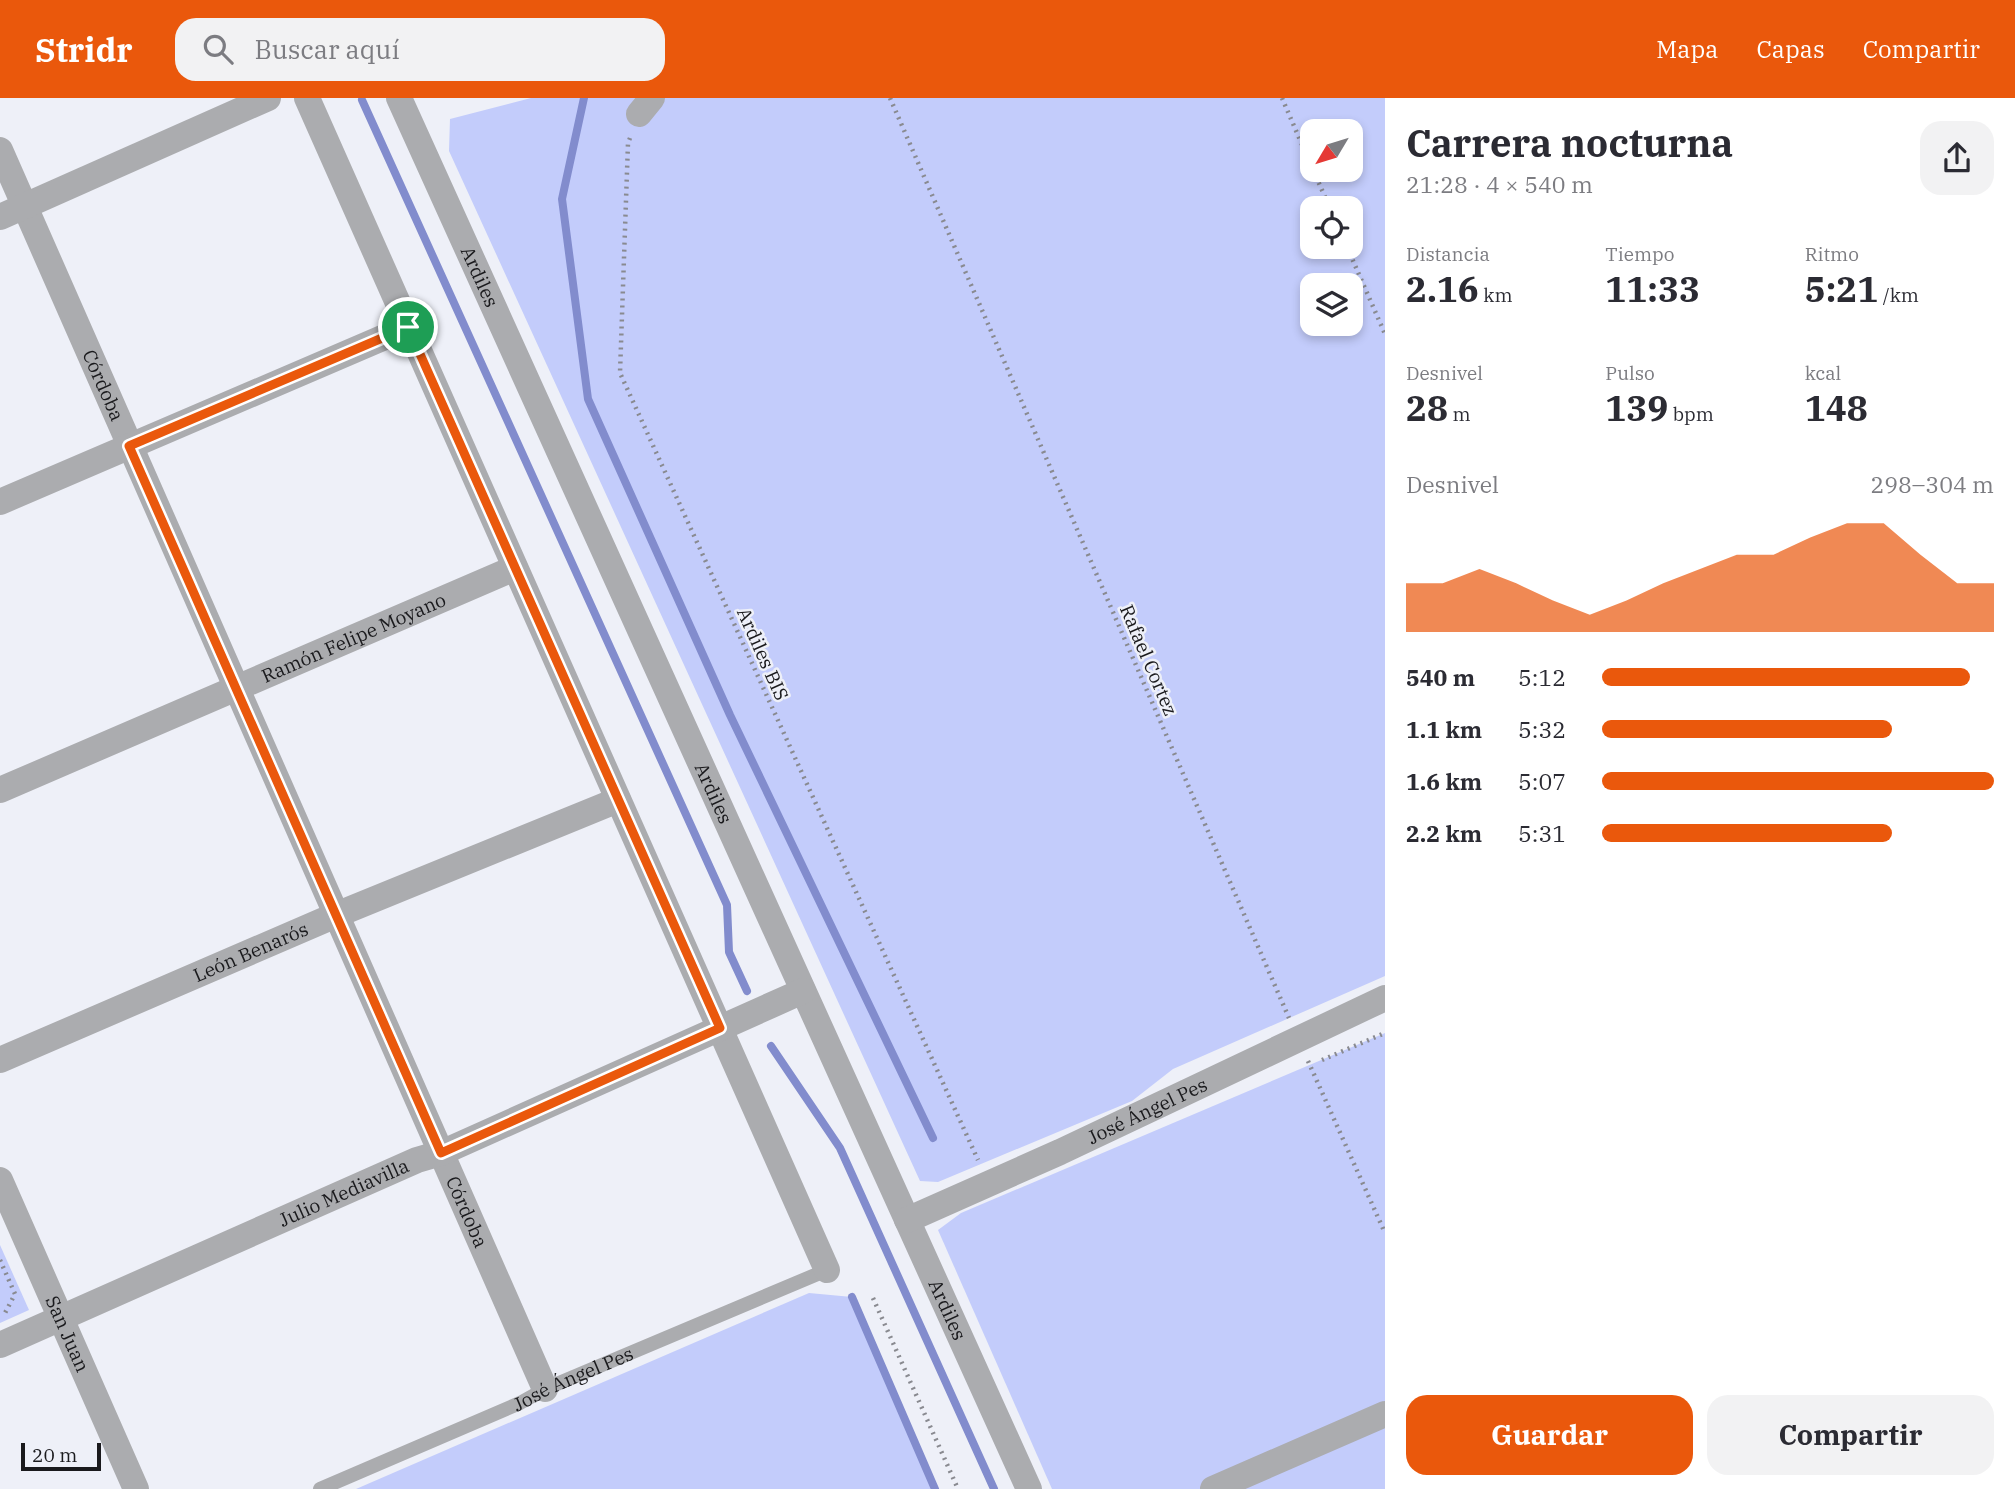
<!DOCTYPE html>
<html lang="es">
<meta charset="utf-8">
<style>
:root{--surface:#fff;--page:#f2f2f3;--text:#2b2b33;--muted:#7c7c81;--accent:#ea580c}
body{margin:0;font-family:"IBM Plex Serif",serif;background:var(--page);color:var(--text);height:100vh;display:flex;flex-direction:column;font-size:26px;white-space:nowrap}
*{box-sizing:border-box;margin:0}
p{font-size:23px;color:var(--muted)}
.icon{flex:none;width:38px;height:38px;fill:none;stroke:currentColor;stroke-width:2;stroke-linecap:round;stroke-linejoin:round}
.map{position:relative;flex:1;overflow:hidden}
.sheet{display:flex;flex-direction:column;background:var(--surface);width:630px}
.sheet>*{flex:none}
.needle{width:46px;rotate:232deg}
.tools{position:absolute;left:1300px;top:21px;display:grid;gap:14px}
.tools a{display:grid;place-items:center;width:63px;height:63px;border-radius:14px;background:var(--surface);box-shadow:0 4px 10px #0003;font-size:35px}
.scale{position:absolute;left:21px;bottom:18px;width:80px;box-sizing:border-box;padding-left:7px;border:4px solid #1a1a1d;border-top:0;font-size:19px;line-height:24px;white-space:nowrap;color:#1a1a1d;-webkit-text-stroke:5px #eef0f8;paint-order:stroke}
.pin{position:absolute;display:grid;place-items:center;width:60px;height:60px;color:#fff;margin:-30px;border:4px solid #fff;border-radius:50%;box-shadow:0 2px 7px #0007}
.round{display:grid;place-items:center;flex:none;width:74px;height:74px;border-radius:21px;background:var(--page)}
.overview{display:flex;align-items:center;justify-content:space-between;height:119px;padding:0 21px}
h1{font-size:38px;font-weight:700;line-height:52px}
.figures{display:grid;grid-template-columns:repeat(3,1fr);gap:10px;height:119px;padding:7px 21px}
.figures div{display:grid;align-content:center}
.figures b{font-size:35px;font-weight:700}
.figures small{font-size:19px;font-weight:400}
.figures p{font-size:19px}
.chart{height:196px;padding:14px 21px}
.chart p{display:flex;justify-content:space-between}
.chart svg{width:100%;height:126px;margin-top:7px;fill:var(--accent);opacity:.7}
.action{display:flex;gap:14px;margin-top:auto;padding:14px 21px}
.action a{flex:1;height:80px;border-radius:21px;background:var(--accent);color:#fff;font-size:28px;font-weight:700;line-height:80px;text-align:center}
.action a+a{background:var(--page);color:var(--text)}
ul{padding:0 21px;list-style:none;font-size:23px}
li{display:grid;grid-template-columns:112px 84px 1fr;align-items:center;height:52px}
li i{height:18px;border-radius:9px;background:var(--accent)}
header{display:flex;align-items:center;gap:42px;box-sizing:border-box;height:98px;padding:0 35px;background:var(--accent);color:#fff}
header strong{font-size:33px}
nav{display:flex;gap:38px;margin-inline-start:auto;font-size:24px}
.search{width:490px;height:63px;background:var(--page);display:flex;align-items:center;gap:18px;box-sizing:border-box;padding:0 24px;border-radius:21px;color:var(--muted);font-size:26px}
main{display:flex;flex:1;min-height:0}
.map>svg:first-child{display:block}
.green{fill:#c3ccfb;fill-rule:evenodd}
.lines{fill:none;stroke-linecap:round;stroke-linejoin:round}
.stream{stroke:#828ccd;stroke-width:8}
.path{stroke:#898a90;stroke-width:4.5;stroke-dasharray:2 5;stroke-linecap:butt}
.lane{stroke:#abacaf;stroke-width:14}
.street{stroke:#abacaf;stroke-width:26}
.route-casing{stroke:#fff;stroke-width:14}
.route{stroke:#ea580c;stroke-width:9}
.labels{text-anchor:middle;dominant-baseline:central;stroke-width:5;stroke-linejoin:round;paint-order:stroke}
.street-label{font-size:19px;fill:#1a1a1d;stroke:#eef0f8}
</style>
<header>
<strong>Stridr</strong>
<div class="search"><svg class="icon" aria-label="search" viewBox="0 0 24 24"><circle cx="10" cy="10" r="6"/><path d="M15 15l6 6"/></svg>Buscar aquí</div>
<nav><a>Mapa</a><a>Capas</a><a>Compartir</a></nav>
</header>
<main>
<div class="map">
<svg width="1385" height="1391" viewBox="0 0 1385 1391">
<rect width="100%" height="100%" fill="#eef0f8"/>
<g class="green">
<path d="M531 0H1385V878L1173 971 1132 1003 938 1084 920 1083 449 53 450 21ZM1312 33H1351V72H1312ZM1312 110H1351V149H1312ZM1312 187H1351V226H1312Z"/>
<path d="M1385 935V1391H1052L938 1132 961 1115Z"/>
<path d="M0 1147 29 1212 0 1225Z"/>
<path d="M809 1195 852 1199 938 1391H356Z"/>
</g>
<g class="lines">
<g class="stream">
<path d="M584 0 562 101 588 301 730 617 933 1040"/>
<path d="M362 2 727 807 729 854 747 893"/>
<path d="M771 948 840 1050 994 1391"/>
<path d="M852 1199 935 1391"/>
</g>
<g class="path">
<path d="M890 0 1289 920"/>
<path d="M1282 0 1312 70"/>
<path d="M630 40 628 45 620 275 978 1062"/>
<path d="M1313 72 1330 110"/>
<path d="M1347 149 1385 236"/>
<path d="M1322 962 1385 935"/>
<path d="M1308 963 1385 1135"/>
<path d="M0 1162 15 1196 5 1215"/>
<path d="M873 1200 958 1391"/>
</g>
<path class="lane" id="s1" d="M320 1391 520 1305 545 1291 827 1172"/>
<g class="street">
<path d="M307 0 827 1172"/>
<path id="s2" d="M399 0 1029 1391"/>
<path d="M639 16 652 0"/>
<path id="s3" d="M0 52 545 1291"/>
<path d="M0 119 268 0"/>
<path d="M0 404 408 229"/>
<path id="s4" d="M0 692 515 470"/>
<path id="s5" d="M0 962 336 817 618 702"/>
<path id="s6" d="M0 1082 136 1391"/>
<path id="s7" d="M907 1122 1060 1054 1385 900"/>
<path id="s8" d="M0 1247 417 1062 441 1055 803 893"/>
<path d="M1213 1391 1385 1316"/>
</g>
</g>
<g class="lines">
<defs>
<path id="route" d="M408 229 720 930 441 1055 129 348Z"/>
</defs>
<use href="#route" class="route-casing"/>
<use href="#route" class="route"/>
</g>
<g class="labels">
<g class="street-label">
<text stroke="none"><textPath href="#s2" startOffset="196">Ardiles</textPath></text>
<text stroke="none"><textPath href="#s3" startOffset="257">Córdoba</textPath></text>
<text stroke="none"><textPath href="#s4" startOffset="385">Ramón Felipe Moyano</textPath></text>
<text transform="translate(763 556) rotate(66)">Ardiles BIS</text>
<text transform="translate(1149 562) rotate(67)">Rafael Cortez</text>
<text stroke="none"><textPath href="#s2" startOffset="763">Ardiles</textPath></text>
<text stroke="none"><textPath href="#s5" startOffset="273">León Benarós</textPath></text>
<text stroke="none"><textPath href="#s7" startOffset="264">José Ángel Pes</textPath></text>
<text stroke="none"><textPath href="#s8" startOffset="376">Julio Mediavilla</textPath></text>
<text stroke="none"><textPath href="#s3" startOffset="1160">Córdoba</textPath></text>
<text stroke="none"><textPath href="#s2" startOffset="1330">Ardiles</textPath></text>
<text stroke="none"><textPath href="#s6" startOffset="168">San Juan</textPath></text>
<text stroke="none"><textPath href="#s1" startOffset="276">José Ángel Pes</textPath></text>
</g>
</g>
</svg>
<div class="tools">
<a><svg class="needle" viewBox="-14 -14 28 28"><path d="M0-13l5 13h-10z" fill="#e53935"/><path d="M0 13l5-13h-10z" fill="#7c7c81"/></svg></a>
<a><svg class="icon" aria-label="locate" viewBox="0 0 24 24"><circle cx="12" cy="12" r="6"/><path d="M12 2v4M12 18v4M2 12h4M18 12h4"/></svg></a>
<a><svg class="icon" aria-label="layers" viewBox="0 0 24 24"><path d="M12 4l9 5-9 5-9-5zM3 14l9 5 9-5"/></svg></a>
</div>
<div class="scale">20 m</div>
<div class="pin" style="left:408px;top:229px;background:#1e9e55"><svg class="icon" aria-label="arrive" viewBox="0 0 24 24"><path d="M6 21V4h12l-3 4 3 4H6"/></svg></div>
</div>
<section class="sheet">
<div class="overview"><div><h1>Carrera nocturna</h1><p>21:28 · 4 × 540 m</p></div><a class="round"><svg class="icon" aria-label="share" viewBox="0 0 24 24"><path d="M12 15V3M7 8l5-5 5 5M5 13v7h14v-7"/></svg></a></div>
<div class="figures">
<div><p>Distancia</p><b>2.16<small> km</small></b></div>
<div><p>Tiempo</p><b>11:33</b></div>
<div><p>Ritmo</p><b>5:21<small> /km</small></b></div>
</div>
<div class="figures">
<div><p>Desnivel</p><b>28<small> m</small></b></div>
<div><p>Pulso</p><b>139<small> bpm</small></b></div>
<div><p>kcal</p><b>148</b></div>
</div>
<div class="chart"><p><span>Desnivel</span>298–304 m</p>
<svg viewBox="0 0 160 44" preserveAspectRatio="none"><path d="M0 44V27L10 27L20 22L30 27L40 33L50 38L60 33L70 27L80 22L90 17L100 17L110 11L120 6L130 6L140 17L150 27L160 27V44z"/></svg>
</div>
<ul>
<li><b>540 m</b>5:12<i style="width:94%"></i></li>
<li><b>1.1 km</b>5:32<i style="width:74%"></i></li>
<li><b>1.6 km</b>5:07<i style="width:100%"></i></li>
<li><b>2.2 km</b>5:31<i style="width:74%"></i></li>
</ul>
<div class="action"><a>Guardar</a><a>Compartir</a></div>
</section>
</main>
